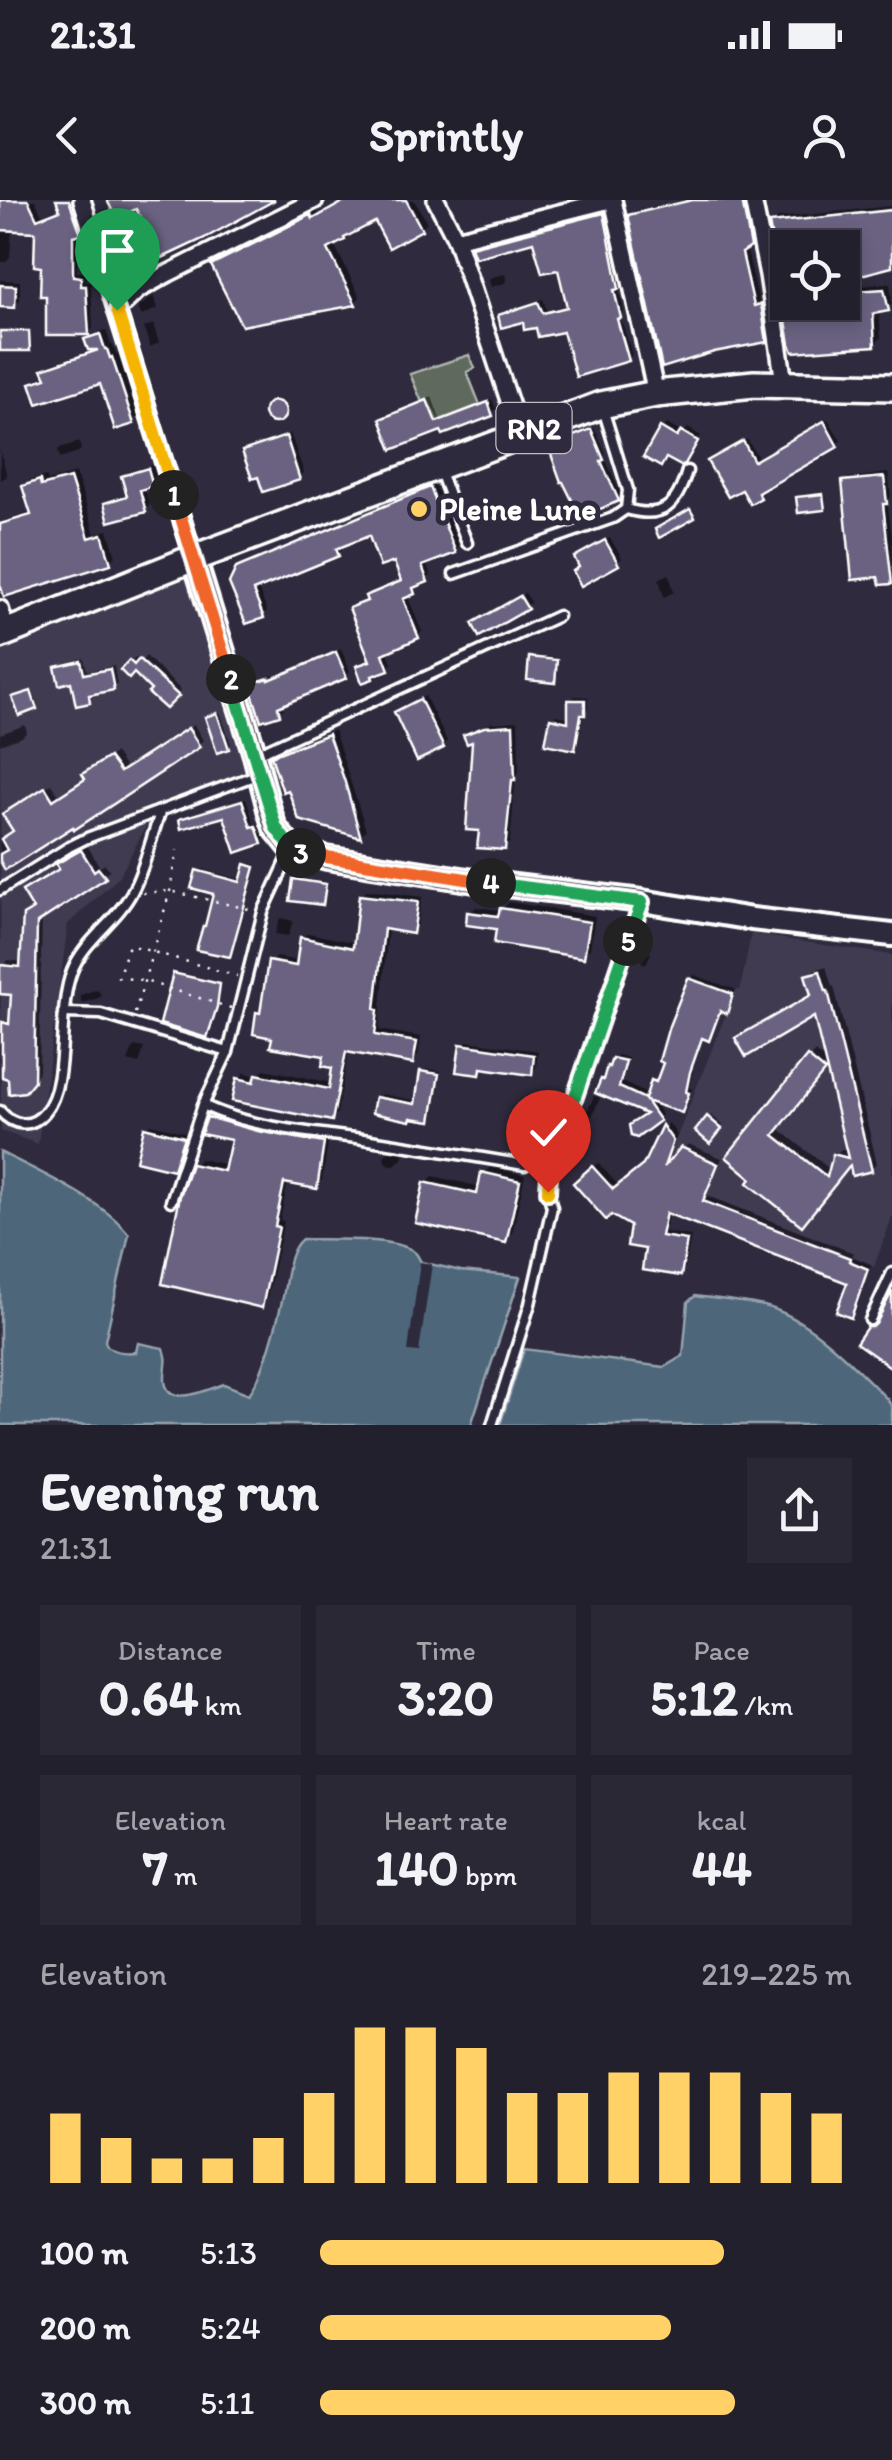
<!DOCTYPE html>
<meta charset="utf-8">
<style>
:root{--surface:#23202e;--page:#2b2836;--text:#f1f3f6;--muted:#a3a3aa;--line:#403e4a;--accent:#ffd166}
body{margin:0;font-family:Itim,sans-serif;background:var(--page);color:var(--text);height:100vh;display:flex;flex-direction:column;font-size:38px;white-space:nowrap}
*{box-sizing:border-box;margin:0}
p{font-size:32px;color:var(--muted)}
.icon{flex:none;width:55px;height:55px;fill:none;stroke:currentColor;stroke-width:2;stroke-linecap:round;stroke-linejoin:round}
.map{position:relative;height:1225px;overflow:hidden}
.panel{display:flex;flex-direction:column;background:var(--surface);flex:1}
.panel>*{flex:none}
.fabs{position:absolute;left:770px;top:30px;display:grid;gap:20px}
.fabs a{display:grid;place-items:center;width:90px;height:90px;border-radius:0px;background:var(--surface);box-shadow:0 5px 15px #0003,0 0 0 2px var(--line);font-size:50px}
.pin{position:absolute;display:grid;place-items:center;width:85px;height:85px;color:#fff;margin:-102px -42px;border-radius:50% 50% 50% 0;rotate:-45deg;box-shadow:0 0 10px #0007}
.pin .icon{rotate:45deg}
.km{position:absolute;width:50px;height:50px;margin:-25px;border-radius:50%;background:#222;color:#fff;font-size:28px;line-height:50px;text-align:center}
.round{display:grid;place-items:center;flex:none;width:105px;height:105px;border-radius:0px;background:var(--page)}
.headline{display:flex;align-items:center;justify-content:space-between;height:170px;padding:0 40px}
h1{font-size:55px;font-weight:800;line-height:75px}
.figures{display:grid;grid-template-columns:repeat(3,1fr);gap:15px;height:170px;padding:10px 40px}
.figures div{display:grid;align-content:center;border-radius:0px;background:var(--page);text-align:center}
.figures b{font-size:50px;font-weight:800}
.figures small{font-size:28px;font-weight:400}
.figures p{font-size:28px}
.chart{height:280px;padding:20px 40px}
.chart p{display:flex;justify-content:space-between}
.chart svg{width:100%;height:180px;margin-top:10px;stroke:var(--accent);stroke-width:6}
ul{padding:0 40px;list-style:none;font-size:32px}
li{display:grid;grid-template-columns:160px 120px 1fr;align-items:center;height:75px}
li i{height:25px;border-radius:12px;background:var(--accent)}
.status{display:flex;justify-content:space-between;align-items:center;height:70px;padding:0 50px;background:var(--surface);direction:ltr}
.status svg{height:28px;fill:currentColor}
header{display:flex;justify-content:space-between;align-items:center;height:130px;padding:0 40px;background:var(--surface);font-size:45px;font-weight:800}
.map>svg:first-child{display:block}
.built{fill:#413b51}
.green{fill:#5e695d;stroke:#aeb4ae;stroke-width:2.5}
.water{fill:#4e6679;stroke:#95a3af;stroke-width:2.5}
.pier{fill:#2f2a3d}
.shadow{fill:#0007;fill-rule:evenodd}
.building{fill:#6b6280;stroke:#fff;stroke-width:2.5}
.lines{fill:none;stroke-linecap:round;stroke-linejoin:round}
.service-casing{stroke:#fff;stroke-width:15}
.minor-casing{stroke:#fff;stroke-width:22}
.tertiary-casing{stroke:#fff;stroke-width:28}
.primary-casing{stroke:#fff;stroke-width:32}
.trunk-casing{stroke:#fff;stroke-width:32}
.path{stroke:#fff;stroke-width:2.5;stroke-dasharray:2.5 8;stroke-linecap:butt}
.service{stroke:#2f2a3d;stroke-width:8}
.minor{stroke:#2f2a3d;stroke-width:15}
.tertiary{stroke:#2f2a3d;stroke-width:20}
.primary{stroke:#2f2a3d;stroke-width:25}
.trunk{stroke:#2f2a3d;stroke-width:25}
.split-1-casing{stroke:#fff;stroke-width:20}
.split-2-casing{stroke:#fff;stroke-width:20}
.split-3-casing{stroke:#fff;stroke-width:20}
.split-4-casing{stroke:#fff;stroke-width:20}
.split-5-casing{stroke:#fff;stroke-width:20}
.split-6-casing{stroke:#fff;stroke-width:20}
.split-7-casing{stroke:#fff;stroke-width:20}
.split-1{stroke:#f5b400;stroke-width:12}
.split-2{stroke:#f0652b;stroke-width:12}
.split-3{stroke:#22a559;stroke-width:12}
.split-4{stroke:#f0652b;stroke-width:12}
.split-5{stroke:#22a559;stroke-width:12}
.split-6{stroke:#22a559;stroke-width:12}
.split-7{stroke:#f5b400;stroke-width:12}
.poi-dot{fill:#ffd166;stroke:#2f2a3d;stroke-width:4}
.labels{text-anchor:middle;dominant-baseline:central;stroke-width:10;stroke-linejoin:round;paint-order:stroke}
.shield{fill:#2f2a3d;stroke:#c1bfc5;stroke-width:2.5}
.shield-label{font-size:30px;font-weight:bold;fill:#fff}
.poi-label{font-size:32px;font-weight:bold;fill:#fff;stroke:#2f2a3d;text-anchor:start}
</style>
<div class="status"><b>21:31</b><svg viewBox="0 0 49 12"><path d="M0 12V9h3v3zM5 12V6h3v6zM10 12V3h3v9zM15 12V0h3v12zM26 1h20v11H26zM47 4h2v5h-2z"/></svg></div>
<header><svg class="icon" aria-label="back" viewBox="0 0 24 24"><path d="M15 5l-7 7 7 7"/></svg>Sprintly<svg class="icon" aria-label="person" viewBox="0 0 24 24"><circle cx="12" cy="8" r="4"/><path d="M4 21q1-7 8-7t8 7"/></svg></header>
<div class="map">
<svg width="892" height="1225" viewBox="0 0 892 1225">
<rect width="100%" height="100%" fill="#2f2a3d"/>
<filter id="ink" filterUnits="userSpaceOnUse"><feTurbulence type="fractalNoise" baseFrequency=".01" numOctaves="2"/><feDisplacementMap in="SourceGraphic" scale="20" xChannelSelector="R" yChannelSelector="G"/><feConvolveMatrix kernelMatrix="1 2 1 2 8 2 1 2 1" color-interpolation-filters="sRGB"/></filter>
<g filter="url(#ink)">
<g class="built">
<path d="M187 368 248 577 155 609 119 677 68 724 38 944 1 931 0 438Z"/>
<path d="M751 734 892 755V1017L874 1067 660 979 734 794 735 790H740Z"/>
</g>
<path class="green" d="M469 155 475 168 467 172 480 205 438 221 428 201 422 202 410 174Z"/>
<g class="water">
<path d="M0 952C40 972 102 1000 129 1034L105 1141C108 1153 126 1153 136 1152L138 1143 163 1148C170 1159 164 1168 165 1181 168 1209 209 1189 224 1184L249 1194C265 1174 277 1123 283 1097 287 1079 287 1051 302 1039 330 1040 387 1037 410 1049 417 1053 417 1055 421 1062L461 1071 520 1077 471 1225H0Z"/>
<path d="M695 1096C718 1099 742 1101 764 1106 811 1118 855 1167 888 1200L892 1208V1225H500L524 1149 664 1167 683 1156 688 1102Z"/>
</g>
<path class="pier" d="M420 1062 432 1064 419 1152 408 1151Z"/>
<g class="shadow">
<path d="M0 0H35L42 15 61 8 64 0H75L84 26 78 32 77 72H86L85 82H91L93 128 88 133 48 94 38 30 12 28 10 57 5 62H0Z"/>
<path d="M346 0H414L427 22 421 28 376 18 334 44 360 97 355 102 243 123 214 65 220 59 317 11 319 15Z"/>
<path d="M682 0H746L755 40 746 47 759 102 766 101 771 135 765 140 631 16 636 11Z"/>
<path d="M892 6V65L842 48H788V102H842V88L890 83 892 104 888 108 879 110 881 138 874 144 795 149 772 24 778 18Z"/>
<path d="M608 10 622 82 618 87 624 112 620 115 632 155 628 159 565 129 538 125 525 119 500 116 505 112 543 99 547 110 569 105 560 67 534 39 474 47 478 43Z"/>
<path d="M505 74 507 80 505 83 491 87 489 80 492 77Z"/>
<path d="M0 80 20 81V100L14 105H0Z"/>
<path d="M153 96 158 108 142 116 138 108Z"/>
<path d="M153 124 159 143 150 147 144 128Z"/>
<path d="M106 130 111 145H113L116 154 118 153 138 216 132 221 101 181 33 184 39 178 47 176 45 170 51 164 91 151 87 140 93 134Z"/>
<path d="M432 197 440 219 492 199 496 209 491 214 443 228 383 220 387 215Z"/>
<circle cx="277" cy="210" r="10"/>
<path d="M828 219 841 241 761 288 764 292 759 296 743 287 714 258 747 239 759 259Z"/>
<path d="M667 224 682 233 688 228 701 236 684 262 667 255 662 229Z"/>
<path d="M594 228 606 254 604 256 621 295 618 298 597 302 551 247 555 243Z"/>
<path d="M290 233 304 273 299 278 259 274 245 252 249 247Z"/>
<path d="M79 242 81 250 78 252 60 258 58 250 60 248Z"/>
<path d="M0 250 7 276 0 280Z"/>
<path d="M152 265 157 280 152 284 144 286 150 305 145 309 106 304 111 299 129 294 124 276 128 272Z"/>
<path d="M76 273 95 334 108 330 116 356 110 362 0 375V322L32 312 24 286 31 280 46 276 48 281Z"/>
<path d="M888 273 891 297 887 300 892 337V381L882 383 844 282 849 278Z"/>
<path d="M435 284 459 347 454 351 426 362 431 376 417 384 418 387 407 395 422 432 418 436 387 449 392 463 388 468 377 471 372 477 359 467 372 459 352 409 356 404 369 399 368 396 373 392 403 379 395 359 370 333 340 344 342 350 337 354 257 386 267 411 262 415 238 369 244 364Z"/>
<path d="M825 292 826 305 824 307 799 298 801 295Z"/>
<path d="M610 338 622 358 617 363 582 353Z"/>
<path d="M669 374 674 392 664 397 659 379Z"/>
<path d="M525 393 531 402 526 407 479 419Z"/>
<path d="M341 449 350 471 346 476 282 503 284 508 279 513 252 485 257 480 273 475 274 478Z"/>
<path d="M146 456 181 490 166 506 155 490 134 470H123L135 457 140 462Z"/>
<path d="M534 456 559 458 557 478 554 480 532 458Z"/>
<path d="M84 458 87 471 114 466 117 484 113 488 92 492 93 497 89 501 73 479 57 468 61 464Z"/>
<path d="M33 490 38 505 36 507 15 497Z"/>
<path d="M425 496 447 541 442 546 397 512 401 508Z"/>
<path d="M575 496 588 497V509L584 513 578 543 574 548 552 520 556 515 571 518V501Z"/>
<path d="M220 512 231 544 228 547 208 517Z"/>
<path d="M518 521 519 572 516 575 510 642 504 648 475 539 466 535 471 530 492 523Z"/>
<path d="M25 525 27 532 22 537 0 545V534Z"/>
<path d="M194 525 203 540 198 545 74 624 0 663V640L15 630 10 609 51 584 59 596 87 578 90 569 115 553 126 569Z"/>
<path d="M334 530 366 630 361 635 301 618 274 557 279 551Z"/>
<path d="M246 598 254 625 260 623 265 638 261 642 226 614 181 620 185 616Z"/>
<path d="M87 645 100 667 105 664 110 670 42 717 39 872 31 883 5 823 12 816 14 792 2 767 8 760 23 762 26 716 35 708 61 668 59 664Z"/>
<path d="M250 663 256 665 231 752 216 693 198 672 201 669 243 680Z"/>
<path d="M298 678 327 682 325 700 322 702 295 680Z"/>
<path d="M367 690 422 697 417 726 412 731 388 727 379 830 421 837 418 856 412 861 349 850 337 913 331 919 239 879 245 873 257 876 264 869 332 883 335 866 327 854 275 835 259 813 263 809 270 762 276 757 299 761 302 738 308 733 356 743 361 696Z"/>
<path d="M509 702 595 716 590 749 583 755 499 727 470 713 476 707 501 710Z"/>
<path d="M280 718 293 721 288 736 275 734Z"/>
<path d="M646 751 651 753 646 764 641 762Z"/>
<path d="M826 766 832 787 834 786 877 963 870 969 852 962 808 1017 751 982 809 858 815 852 827 862 815 813 738 838 744 832 813 793 808 776 814 770ZM828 866 849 951 841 949 835 955 831 970 778 928Z"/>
<path d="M177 772 220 783 208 833 175 774Z"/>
<path d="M694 775 736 790 730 806 726 811 722 809 712 834 708 838 704 836 694 866 689 888 692 889 686 906 682 910 652 900 662 915 658 919 649 913 599 892 614 859 618 855 628 858 622 882 649 895 654 881 658 877 660 878 690 780Z"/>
<path d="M98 789 101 796 98 798 82 803 80 795Z"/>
<path d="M467 841 538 851 536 868 531 873 484 868 479 872 462 845Z"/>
<path d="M134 846 144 848 139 864 128 861Z"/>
<path d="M426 869 441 871 434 914 431 918 377 898 381 894 418 901 422 873Z"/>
<path d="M594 896 600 898 592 916 586 914Z"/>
<path d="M216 912 329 938 322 980 316 987 288 981 280 1020 284 1021 267 1099 261 1106 194 965 200 959 228 965 234 938 209 918Z"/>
<path d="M711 915 723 925 710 940 698 930Z"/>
<path d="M668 922 677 935 665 969 688 944 722 958 706 995 854 1053 852 1056 871 1064 856 1110 850 1115 851 1082 669 1011 665 1032 691 1036 685 1068 680 1073 648 1047 633 1025 576 983 598 963 619 986 646 964Z"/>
<path d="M151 924 187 933 177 962 173 967 146 928Z"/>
<path d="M390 949 401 950 403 954 402 959 393 966 385 962 384 957Z"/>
<path d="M490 967 525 975 512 1034 505 1040 426 983 433 976 481 987 484 974Z"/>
</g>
<g class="building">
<path d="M0 0H28L37 19 60 10 56 0H69L81 34 73 36V76L81 77V86H86L89 135H46V96H40L41 67 34 66 35 32 0 30Z"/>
<path d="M107 0H275L207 37 162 58 136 9 116 18Z"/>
<path d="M347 0H406L422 30 389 48 375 22 344 38 345 40 328 49 356 105 242 126 211 65 311 15 313 19Z"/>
<path d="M692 0H742L751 47 742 53 754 106 761 104 767 142 714 152 662 168 628 15Z"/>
<path d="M892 10V67L842 80V37L788 43V102H842V92L884 89 889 111 873 114 875 146 793 152 790 144 769 23Z"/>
<path d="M604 13 619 89 614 90 621 118 617 119 629 161 576 177 563 132 538 137 536 128 524 130 523 122 501 128 498 115 538 102 543 113 567 107 558 70 542 73 533 42 475 58 471 47Z"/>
<path d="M0 85 16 86 15 108 0 107Z"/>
<path d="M0 131H29L30 151H0Z"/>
<path d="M100 134 105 149H107L110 158 112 157 134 224 115 230 100 184 37 204 30 183 46 178 42 169 98 150H88L84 139Z"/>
<path d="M427 200 436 222 488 202 493 216 443 235 441 231 392 250 380 219Z"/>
<circle cx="275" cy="212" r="11"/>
<path d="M824 221 838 247 758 293 761 298 750 304 742 290 728 297 707 261 743 241 754 261Z"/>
<path d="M660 227 677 237 681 231 698 241 685 264 681 266 666 258 661 267 643 257Z"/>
<path d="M591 229 604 260 601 261 619 301 598 310 596 306 579 314 563 282H561L548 246Z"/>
<path d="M286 236 300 280 263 292 258 277 252 279 242 251Z"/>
<path d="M148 268 153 286 140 290 146 312 109 322 104 303 127 296 121 276Z"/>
<path d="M884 277 887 304H883L892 384 880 385 878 377 852 380 842 281Z"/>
<path d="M70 278 89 338 102 334 111 364 4 397 0 384V324L31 315 22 286 40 280 41 286Z"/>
<path d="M430 287 456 353 422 366 428 382 413 388 415 394 403 399 419 438 383 454 389 470 372 476 373 479 362 483 356 466 370 461 349 408 367 401 365 396 401 381 394 362 380 367 369 336 336 349 339 356 253 391 264 418 246 424 229 383 236 368Z"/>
<path d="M823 294 825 310 798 313 796 297Z"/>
<path d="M690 309 695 318 659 338 655 329Z"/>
<path d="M605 340 619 365 581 386 573 371 579 367 574 357Z"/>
<path d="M520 396 528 409 479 437 472 423Z"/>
<path d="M336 452 347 478 278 507 280 515 261 521 249 484 269 478V480Z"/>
<path d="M529 457 557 460 555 483 527 480Z"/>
<path d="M139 459 179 496 166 509 148 493 151 490 134 473 129 479 120 470 129 460 134 465Z"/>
<path d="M81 461 84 474 110 469 114 490 89 495 90 503 76 506 71 482 59 485 55 467Z"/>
<path d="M31 491 37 509 19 516 12 497Z"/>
<path d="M420 499 444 548 417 561 394 512Z"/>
<path d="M568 500H585V515H581L575 550 545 544 550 518 568 522Z"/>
<path d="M217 513 229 549 217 553 205 517Z"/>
<path d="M513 525 515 580H512L505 650 477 648 479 631 466 630 472 542 467 544 463 535 484 527Z"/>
<path d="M188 528 200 547 74 630 73 627 5 670 0 661V654L7 650 1 639 13 631 2 614 45 587 53 600 85 579 82 574 109 557 120 572Z"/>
<path d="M328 534 344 579 361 638 299 620 288 590 283 592 271 556Z"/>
<path d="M242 600 251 627 256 626 262 644 236 653 224 617 181 629 179 619Z"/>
<path d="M81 650 94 671 98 668 106 678 37 723 34 881 25 892 9 894 8 879 2 877V822L9 824 11 795 0 794V765L20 767 23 715 33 709 22 691 59 669 56 664Z"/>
<path d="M245 664 255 667 230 757 196 750 203 726H205L213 694 191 688 196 670 240 682Z"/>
<path d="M293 679 326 684 323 705 290 701Z"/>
<path d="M359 695 418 702 413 734 384 729 375 809 378 810 375 835 417 842 413 864 346 852 332 921 232 901 237 878 254 882 256 874 329 889 332 868 322 866 324 856 270 847 272 838 253 834 256 812 260 813 268 761 296 766 300 737 353 748Z"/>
<path d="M500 708 590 722 584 758 494 743 496 729 466 725 467 712 498 716Z"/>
<path d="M820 771 826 791H828L872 971 852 976 850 966 802 1026 748 983 751 978 726 957 807 856 825 871 774 935 827 977 833 954 848 958 814 817 746 857 735 838 811 795 805 775Z"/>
<path d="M173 773 220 784 217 807 207 838 160 824Z"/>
<path d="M688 778 733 794 727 814 720 811 709 841 702 838 690 872 686 892 689 893 682 913 646 901 660 921 637 938 631 936 629 925 646 914 595 893 601 879 603 880 607 866 609 867 612 858 626 861 619 887 645 899 651 880 656 882 663 863 659 861 669 826Z"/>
<path d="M460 844 534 855 532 875 481 868 480 875 456 872Z"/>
<path d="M420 871 439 874 431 921 411 918 410 921 372 913 375 897 415 904Z"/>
<path d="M707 916 722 929 710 944 695 931Z"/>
<path d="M207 917 258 931 324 943 317 989 284 983 275 1026 279 1027 262 1108 162 1084 180 996 191 964 224 971 231 940 201 934Z"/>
<path d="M662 925 673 941 664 967 681 947 718 964 703 1001 850 1058 849 1061 868 1069 851 1118 836 1112 847 1083 666 1013 661 1036 687 1040 681 1076 642 1070 645 1049 627 1046 630 1026 611 1015 606 1020 573 983 592 966 613 989 643 965Z"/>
<path d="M144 927 184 937 173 970 136 961Z"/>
<path d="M481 972 520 981 506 1043 415 1023 424 982 477 994Z"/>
<path d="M892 1091V1168L856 1143 867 1127H872L876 1124Z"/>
</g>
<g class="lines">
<defs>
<g id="service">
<path d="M439 269 467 343"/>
<path d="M626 309C663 320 677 306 687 271"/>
<path d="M454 374 613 318 626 309 628 290 603 209"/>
<path d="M257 554 558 416"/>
<path d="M292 649 263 712 228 852 203 905C247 927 314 933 363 939 417 947 471 956 525 965"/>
<path d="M0 690 69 647 87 638 259 574"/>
<path d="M63 813 101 814 228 852"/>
<path d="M0 911C13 926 31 929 45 912 70 882 56 811 72 771 84 740 117 721 132 692 145 668 151 638 160 613"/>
<path d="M171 1001 203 905"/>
<path d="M870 1120 892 1073"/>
<path d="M492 1225 530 1104 552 1007 548 992 549 974 641 703"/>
</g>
<g id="minor">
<path d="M82 0 194 358"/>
<path d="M436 0 456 39 520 234"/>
<path d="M613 0 656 194"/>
<path d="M753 0 768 75 784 183"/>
<path d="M456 39 610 0"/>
<path d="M117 110 138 90 169 73 315 0"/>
<path d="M0 409 7 432"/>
</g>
<path id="tertiary" d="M194 358 255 555 270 613 275 628 292 649 327 658 481 682 642 701 752 719 892 735"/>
<path id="primary" d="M0 435 194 358"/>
<path id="trunk" d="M194 358 601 205 656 194 754 184 892 187"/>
</defs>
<use href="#service" class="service-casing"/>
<use href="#minor" class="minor-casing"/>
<use href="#tertiary" class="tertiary-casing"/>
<use href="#primary" class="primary-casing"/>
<use href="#trunk" class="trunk-casing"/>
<g class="path">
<path d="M143 693 170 691 253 710"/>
<path d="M231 808 145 781 118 777 129 745 237 776"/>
<path d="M135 813 170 691 177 650"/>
</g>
<use href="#service" class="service"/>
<use href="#minor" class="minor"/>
<use href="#tertiary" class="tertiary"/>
<use href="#primary" class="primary"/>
<use href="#trunk" class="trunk"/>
</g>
</g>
<g class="lines" filter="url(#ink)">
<defs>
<path id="split-1" d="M117 110 174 295"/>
<path id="split-2" d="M174 295 231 479"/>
<path id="split-3" d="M231 479 276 628 292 649 301 653"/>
<path id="split-4" d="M301 653 491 683"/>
<path id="split-5" d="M491 683 642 702 628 741"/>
<path id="split-6" d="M566 923 628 741"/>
<path id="split-7" d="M548 992 549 974 566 923"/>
</defs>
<use href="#split-1" class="split-1-casing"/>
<use href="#split-2" class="split-2-casing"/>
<use href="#split-3" class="split-3-casing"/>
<use href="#split-4" class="split-4-casing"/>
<use href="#split-5" class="split-5-casing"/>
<use href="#split-6" class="split-6-casing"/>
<use href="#split-7" class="split-7-casing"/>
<use href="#split-1" class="split-1"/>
<use href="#split-2" class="split-2"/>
<use href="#split-3" class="split-3"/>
<use href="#split-4" class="split-4"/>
<use href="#split-5" class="split-5"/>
<use href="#split-6" class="split-6"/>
<use href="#split-7" class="split-7"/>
</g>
<circle class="poi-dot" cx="419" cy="309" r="10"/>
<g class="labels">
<rect class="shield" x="496.5" y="203" width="75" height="50" rx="8"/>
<g class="shield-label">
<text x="534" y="228">RN2</text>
</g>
<g class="poi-label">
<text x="439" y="309">Pleine Lune</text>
</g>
</g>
</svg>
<div class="fabs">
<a><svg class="icon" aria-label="locate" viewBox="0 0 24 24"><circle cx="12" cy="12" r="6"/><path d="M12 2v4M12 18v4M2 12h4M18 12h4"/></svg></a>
</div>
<div class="pin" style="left:117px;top:110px;background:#1e9e55"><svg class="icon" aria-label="arrive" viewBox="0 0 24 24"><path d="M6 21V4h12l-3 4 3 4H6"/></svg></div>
<div class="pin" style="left:548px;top:992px;background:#d93025"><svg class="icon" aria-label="check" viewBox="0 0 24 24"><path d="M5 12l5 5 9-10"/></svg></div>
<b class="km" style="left:174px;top:295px">1</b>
<b class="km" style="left:231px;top:479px">2</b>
<b class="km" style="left:301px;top:653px">3</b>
<b class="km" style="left:491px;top:683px">4</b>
<b class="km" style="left:628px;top:741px">5</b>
</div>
<section class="panel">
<div class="headline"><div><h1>Evening run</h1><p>21:31</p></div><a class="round"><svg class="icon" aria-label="share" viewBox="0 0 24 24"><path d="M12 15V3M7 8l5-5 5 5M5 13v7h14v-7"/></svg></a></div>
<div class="figures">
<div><p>Distance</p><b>0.64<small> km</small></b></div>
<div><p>Time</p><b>3:20</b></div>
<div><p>Pace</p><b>5:12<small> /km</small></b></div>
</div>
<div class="figures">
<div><p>Elevation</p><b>7<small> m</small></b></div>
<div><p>Heart rate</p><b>140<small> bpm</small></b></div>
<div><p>kcal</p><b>44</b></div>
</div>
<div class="chart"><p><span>Elevation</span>219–225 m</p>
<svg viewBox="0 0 160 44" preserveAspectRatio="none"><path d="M5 44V27M15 44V33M25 44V38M35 44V38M45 44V33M55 44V22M65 44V6M75 44V6M85 44V11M95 44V22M105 44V22M115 44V17M125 44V17M135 44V17M145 44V22M155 44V27"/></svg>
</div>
<ul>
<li><b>100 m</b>5:13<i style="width:76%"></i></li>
<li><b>200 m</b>5:24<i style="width:66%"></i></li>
<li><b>300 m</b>5:11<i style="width:78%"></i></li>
</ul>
</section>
